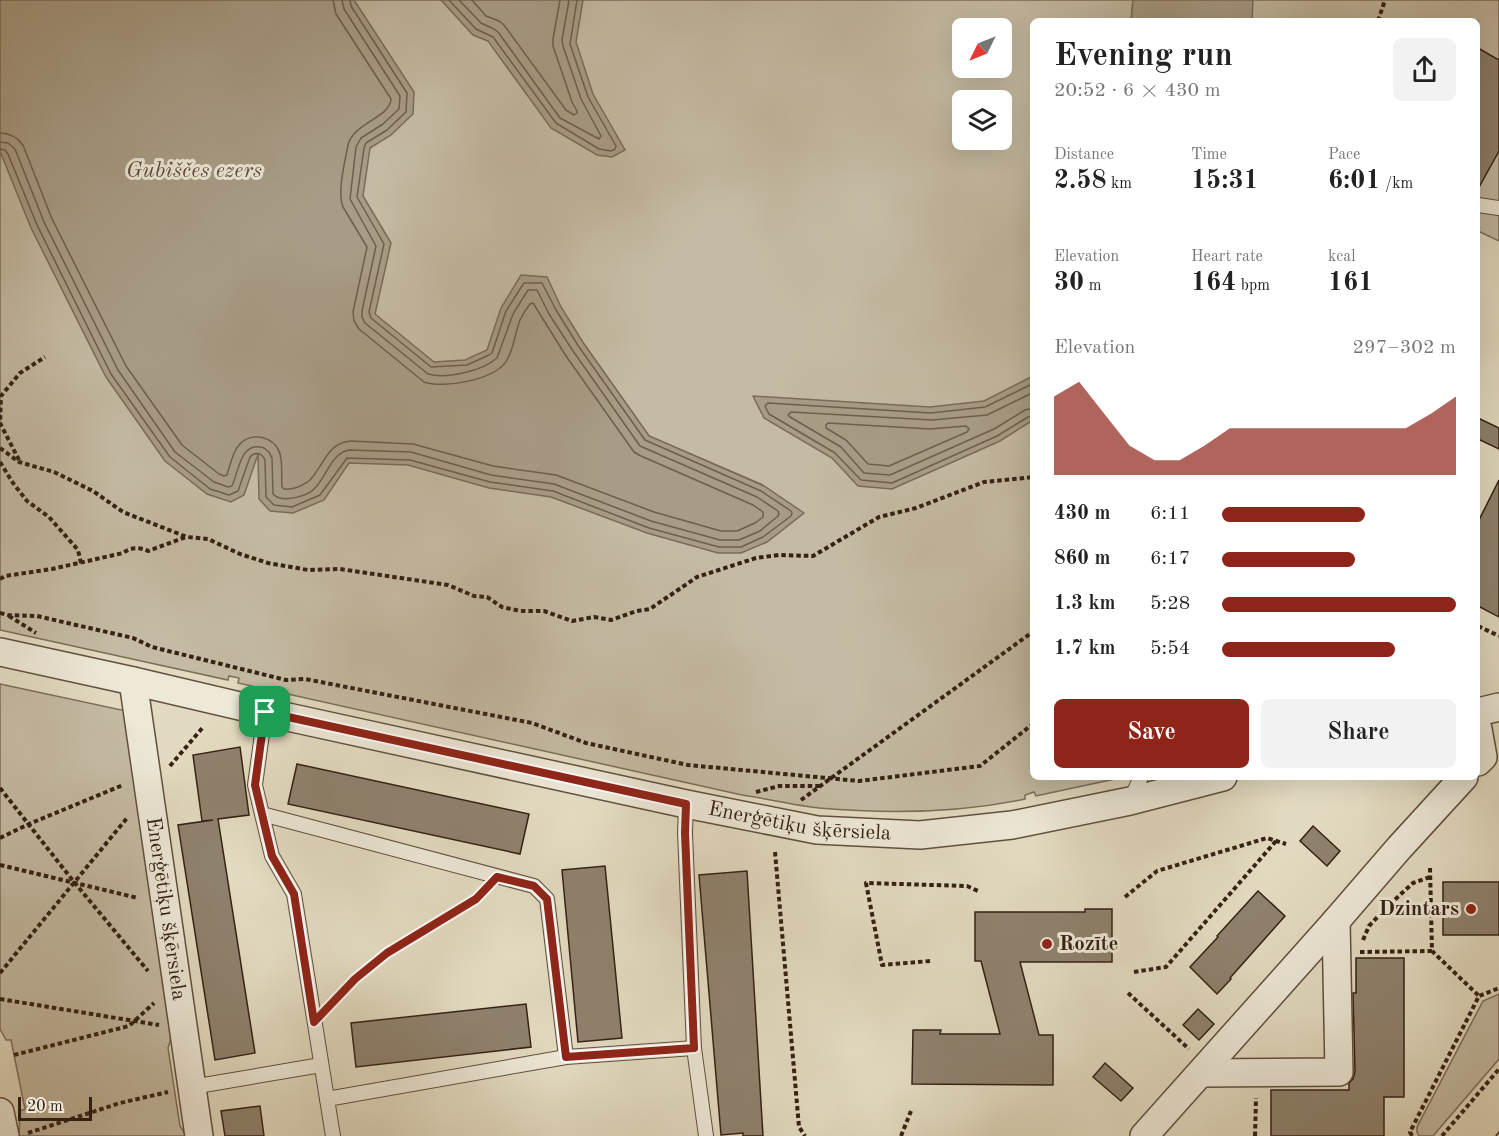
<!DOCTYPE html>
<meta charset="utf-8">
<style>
:root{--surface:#fff;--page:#f2f2f2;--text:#222;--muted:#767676;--accent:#8f2418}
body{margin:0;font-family:"Old Standard TT",serif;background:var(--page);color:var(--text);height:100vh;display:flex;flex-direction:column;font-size:22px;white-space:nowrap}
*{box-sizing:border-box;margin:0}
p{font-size:20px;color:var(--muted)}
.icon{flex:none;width:33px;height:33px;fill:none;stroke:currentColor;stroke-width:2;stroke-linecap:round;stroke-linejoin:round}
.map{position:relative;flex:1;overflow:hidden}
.drawer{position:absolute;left:1030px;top:18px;width:450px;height:762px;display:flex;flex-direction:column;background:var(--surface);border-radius:9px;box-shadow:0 6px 24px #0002}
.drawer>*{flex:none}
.needle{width:39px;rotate:227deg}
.fabs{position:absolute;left:952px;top:18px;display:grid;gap:12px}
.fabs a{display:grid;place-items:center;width:60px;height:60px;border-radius:9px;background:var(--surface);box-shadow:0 6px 24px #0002;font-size:30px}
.scale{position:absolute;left:18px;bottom:15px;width:74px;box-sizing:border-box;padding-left:6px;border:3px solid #342114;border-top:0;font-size:16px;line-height:21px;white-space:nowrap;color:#342114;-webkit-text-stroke:4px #ede8d7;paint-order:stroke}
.pin{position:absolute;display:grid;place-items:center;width:51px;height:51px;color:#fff;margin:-26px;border-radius:12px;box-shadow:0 3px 9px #0006}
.round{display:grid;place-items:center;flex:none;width:63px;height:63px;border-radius:9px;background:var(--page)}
.summary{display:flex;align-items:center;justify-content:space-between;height:102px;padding:0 24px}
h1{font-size:33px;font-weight:700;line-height:45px}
.figures{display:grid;grid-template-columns:repeat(3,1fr);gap:9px;height:102px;padding:6px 24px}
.figures div{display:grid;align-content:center}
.figures b{font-size:26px;font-weight:700}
.figures small{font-size:16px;font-weight:400}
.figures p{font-size:16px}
.chart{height:168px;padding:12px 24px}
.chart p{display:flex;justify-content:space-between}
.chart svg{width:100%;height:108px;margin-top:6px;fill:var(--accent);opacity:.7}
.primary-button{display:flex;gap:12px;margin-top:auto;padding:12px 24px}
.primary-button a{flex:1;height:69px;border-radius:9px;background:var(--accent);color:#fff;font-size:24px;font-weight:700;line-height:69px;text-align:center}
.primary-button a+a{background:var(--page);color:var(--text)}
ul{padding:0 24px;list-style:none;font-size:20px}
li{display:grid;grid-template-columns:96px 72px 1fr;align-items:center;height:45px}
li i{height:15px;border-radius:8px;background:var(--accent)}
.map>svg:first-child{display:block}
.green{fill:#c5bba4;stroke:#7c6e5c;stroke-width:1.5;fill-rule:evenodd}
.water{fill:#a89c86;stroke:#7a6b58;stroke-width:1.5}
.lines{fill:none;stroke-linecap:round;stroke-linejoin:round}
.shore{stroke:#6e5e4d;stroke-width:1.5}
.building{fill:#8f826e;stroke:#342114;stroke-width:1.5}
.service-casing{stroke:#60503f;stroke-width:16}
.minor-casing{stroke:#60503f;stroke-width:30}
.path{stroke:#342114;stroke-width:4;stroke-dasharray:4.5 3;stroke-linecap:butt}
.service{stroke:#ede8d7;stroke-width:14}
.minor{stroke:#ede8d7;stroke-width:27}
.tram{stroke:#342114;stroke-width:1.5}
.route-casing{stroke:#fff;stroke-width:12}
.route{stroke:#8f2418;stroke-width:8}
.poi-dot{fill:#8f2418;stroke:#ede8d7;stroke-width:2}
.labels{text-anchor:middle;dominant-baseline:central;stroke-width:6;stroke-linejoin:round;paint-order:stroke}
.street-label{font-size:21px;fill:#342114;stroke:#ede8d7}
.poi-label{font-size:21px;font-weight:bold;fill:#342114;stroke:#ede8d7;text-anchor:end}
.water-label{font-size:22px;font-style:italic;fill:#5d4c3c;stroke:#ede8d7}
</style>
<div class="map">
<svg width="1499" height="1136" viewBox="0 0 1499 1136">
<rect width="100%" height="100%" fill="#e3dbc1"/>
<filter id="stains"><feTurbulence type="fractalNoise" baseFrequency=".00333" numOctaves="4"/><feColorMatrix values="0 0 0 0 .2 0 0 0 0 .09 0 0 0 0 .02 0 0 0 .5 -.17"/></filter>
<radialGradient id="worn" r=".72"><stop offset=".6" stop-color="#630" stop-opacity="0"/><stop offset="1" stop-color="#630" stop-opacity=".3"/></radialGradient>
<g class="green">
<path d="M0 0H1133L1131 21H1034V777H1117L1115 779 1036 796 1034 792 1025 795V799C958 813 888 814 819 808 794 805 768 799 742 795L238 683 239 678 229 676 228 680 0 630ZM963 28H1002V68H963ZM963 100H1002V140H963ZM584 344 649 436 763 485 434 362 535 395Z"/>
<path d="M1237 0H1499V241L1478 231V21H1228Z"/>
<path d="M0 684 131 712 176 1023 168 1048 180 1126 186 1136H19L20 1111 25 1109 11 1040H6L0 1029Z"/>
<path d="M1499 994V1059L1433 1136H1419L1417 1132V1127L1483 1001Z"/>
</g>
<g class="water">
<path d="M0 0H354L414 92 413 114 391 135 370 148 363 196 391 243 375 314 434 362 465 360 487 350 501 308 521 275 547 277 561 307 584 344 649 436 764 486 804 513 767 542 741 553H718L647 533 551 497 489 488 408 465 349 463 324 500 293 513 270 511 259 499 258 454 244 495 231 502 207 494 165 461 106 377 31 228 0 151Z"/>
<path d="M441 0H583L576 42 593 94 625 150 612 157 597 155 551 128 488 41 473 35Z"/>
<path d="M1133 0H1253L1252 21H1131Z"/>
<path d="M1033 376V420L1000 441 892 489 858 486 832 458 764 418 753 396 930 407 984 401Z"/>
</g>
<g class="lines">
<g class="shore">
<path d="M449 0 476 29 493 37 556 123 599 149 611 151 615 149 616 146 588 97 570 44 577 0"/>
<path d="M459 0 481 23 494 29 498 32 560 118 599 139 601 136 581 99 563 46 562 40 569 0"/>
<path d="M472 0 486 16 499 21 504 25 566 110 574 115 577 113V111L572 102 553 46V39L560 0"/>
<path d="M0 133C10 133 17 137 23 145L52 219 126 366 182 445 219 474 224 476 227 475C230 466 232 453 239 445 251 431 275 436 280 454 283 464 281 477 282 487L284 489C289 490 292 489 298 487 302 485 307 483 310 480 324 465 328 442 351 441L413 444 493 466 556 475 654 512 721 531H737L755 523 763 517V512L753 505 641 456 634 452 566 356 533 303 530 304C526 309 523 314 520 320 515 333 514 348 507 360 496 380 443 389 424 382L359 329 354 321 353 312 367 247 343 207C337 191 345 162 348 145 354 122 390 118 391 99L336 14 333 0"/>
<path d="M0 142 8 143 15 149 44 222 118 370 175 452 214 482 228 487 232 486C239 470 241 440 264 448L269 452 272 458 273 494C282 504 309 496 316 487 327 475 332 452 350 450L411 452 491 475 554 484 651 521 720 540H739L760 531 778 516 779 514 778 511 757 497 640 446 573 351 549 314 537 290H528L513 314 497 358C483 371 446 379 428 374L365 323 362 317V311L376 246 350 199 356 147 361 138 383 124 399 109 400 96 344 9 342 0"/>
<path d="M0 149 5 150 8 154 37 225 111 374 170 457 210 489 229 495 238 491 250 457C255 451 262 453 265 460L266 497 274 505 292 507 320 495 347 458 410 460 490 482 553 491 649 528 719 547H741L763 537 791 516 792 513 791 511 761 491 645 440 579 347 556 310 542 283H524L506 311 492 353 489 355 467 365 431 367 371 318 369 312 384 244 357 197 364 148 366 143 387 130 406 112 407 93 351 6 350 0"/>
<path d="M1034 383 985 407 931 413 768 403 765 406 769 414 835 453 861 480 892 483 997 436 1028 417 1034 416"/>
<path d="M1034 392 987 415 932 420 791 412 788 415 790 417 841 447 864 473 890 475 994 429 1025 410 1034 408"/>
<path d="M828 423 930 429 966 426 969 429 967 432 889 466 868 464 846 440 826 428V425Z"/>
</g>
</g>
<g class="building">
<path d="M1478 48 1499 60V151L1478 189Z"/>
<path d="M1478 418 1499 428V449L1478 439Z"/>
<path d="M1499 480V617L1478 606V522Z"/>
<path d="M240 747 249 815 218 819 255 1053 215 1060 178 825 213 820 202 821 193 755Z"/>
<path d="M297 764 529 814 520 854 288 804Z"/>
<path d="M1313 826 1340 851 1327 866 1300 841Z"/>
<path d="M605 866 622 1038 578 1042 562 870Z"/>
<path d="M747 871 763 1136H743V1133L721 1135 699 875Z"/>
<rect x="1443" y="882" width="56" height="53"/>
<path d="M1258 891 1285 916 1230 978 1231 979 1217 994 1190 967 1218 937 1217 936Z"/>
<path d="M1085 909H1112V962H1020L1039 1035H1053V1085L912 1084 913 1030H941L940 1034H1000L981 961H975V912H1085Z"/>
<path d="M1356 958H1404V1097H1384V1136H1271V1090H1349V1083L1353 1079 1355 1072 1353 993H1356Z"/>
<path d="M526 1004 531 1047 356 1067 351 1023Z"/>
<path d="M1198 1009 1214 1024 1199 1040 1183 1025Z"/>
<path d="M1105 1063 1133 1088 1121 1101 1093 1077Z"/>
<path d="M260 1106 264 1136H225L221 1111Z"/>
</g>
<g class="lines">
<defs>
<g id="service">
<path d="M1478 205 1499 208"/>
<path d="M265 712 255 785 272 856 294 894 333 1136"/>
<path d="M1130 801 1141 777"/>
<path d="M686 804 685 833 694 1048 706 1136"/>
<path d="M262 814 534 886 547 899 566 1057"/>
<path d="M192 1087 321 1065"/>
<path d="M327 1099 566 1057 694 1048"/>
</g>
<g id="minor">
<path id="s1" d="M0 652 133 681 265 712 686 804 817 830 920 835 1012 825 1130 801 1223 777"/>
<path id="s2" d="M133 681 199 1136"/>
<path d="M1478 712 1499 707"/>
<path d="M1478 729 1483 757 1478 762"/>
<path d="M1201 1073 1339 1072 1336 921"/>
<path d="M0 1112 5 1136"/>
<path d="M1144 1136 1336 921 1399 848 1464 777"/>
</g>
</defs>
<use href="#service" class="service-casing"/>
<use href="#minor" class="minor-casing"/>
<g class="path">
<path d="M1378 21 1385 0"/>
<path d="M0 448 19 462 54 472 93 491 123 512 187 537 208 539 240 554 268 563 308 570 340 569 448 585 474 596 487 597 502 607 520 611H544L572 621 594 617 611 620 637 611 650 609 697 577 756 558 779 555 813 556 879 517 916 508 984 482 1034 477"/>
<path d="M19 460 0 423 1 396 20 373 45 357"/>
<path d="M0 462 13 483 27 501 49 517 78 550 81 563"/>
<path d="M0 579 5 576 52 569 123 553C131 547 139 547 148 551L186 537"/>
<path d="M0 613 8 615 37 616 133 638 152 647 286 680 305 679 532 723 586 743 688 765 859 781 980 766 1034 723"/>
<path d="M9 616 36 633"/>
<path d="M1478 626 1499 636"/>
<path d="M170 766 204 726"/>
<path d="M0 788 74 882 148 971"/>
<path d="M756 792 779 786H820"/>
<path d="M801 800 1034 631"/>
<path d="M0 838 29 824 123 785"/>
<path d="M775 852 799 1127 805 1136"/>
<path d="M0 865 138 898"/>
<path d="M1430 868 1432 951 1479 996"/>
<path d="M1125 897 1157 871 1267 838 1286 844"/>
<path d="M1363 940 1369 926 1389 905 1413 883 1430 877"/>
<path d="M1360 952 1432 951"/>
<path d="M930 961 882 965 866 883 967 886 978 891"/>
<path d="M1134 972 1166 967 1276 841"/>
<path d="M0 973 127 818"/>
<path d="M1128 993 1189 1049"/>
<path d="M0 999 159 1025"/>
<path d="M330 1005 355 979 387 953 476 899 484 890"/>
<path d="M14 1055 129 1026 154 1003"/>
<path d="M28 1133 120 1103 168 1092"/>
<path d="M901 1136 911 1111"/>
<path d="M1255 1136 1256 1098"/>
<path d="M1412 1136 1410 1132 1479 996 1499 988"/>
<path d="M1442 1136 1499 1069"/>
</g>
<use href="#service" class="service"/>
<use href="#minor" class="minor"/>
<path class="tram" d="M1496 1136 1499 1132"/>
</g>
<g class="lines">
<defs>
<path id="route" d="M265 712 686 804 685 833 694 1048 566 1057 547 899 534 886 497 877 476 899 387 953 355 979 314 1022 294 894 272 856 255 785Z"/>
</defs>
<use href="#route" class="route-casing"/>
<use href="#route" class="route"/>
</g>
<g class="poi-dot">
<circle cx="1471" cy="909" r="6"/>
<circle cx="1047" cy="944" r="6"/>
</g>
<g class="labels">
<g class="street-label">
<text stroke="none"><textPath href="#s1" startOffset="818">Enerģētiķu šķērsiela</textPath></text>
<text stroke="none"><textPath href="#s2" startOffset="230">Enerģētiķu šķērsiela</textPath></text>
</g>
<g class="poi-label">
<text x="1459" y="909">Dzintars</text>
<text x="1059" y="944" text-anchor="start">Rozīte</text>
</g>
<g class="water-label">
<text x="194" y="171">Gubiščes ezers</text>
</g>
</g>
<rect width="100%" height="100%" filter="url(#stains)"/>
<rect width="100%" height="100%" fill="url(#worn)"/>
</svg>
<div class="fabs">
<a><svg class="needle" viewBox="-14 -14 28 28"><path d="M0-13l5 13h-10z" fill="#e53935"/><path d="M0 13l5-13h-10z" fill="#767676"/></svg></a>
<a><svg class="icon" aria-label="layers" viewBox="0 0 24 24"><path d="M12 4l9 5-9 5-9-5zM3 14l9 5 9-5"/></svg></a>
</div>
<div class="scale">20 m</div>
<div class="pin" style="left:265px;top:712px;background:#1e9e55"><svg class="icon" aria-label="arrive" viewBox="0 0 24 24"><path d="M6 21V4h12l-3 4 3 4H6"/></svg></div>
<section class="drawer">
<div class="summary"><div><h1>Evening run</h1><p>20:52 · 6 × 430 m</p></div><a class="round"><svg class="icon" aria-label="share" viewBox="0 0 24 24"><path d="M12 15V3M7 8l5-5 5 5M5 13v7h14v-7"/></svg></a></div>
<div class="figures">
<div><p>Distance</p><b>2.58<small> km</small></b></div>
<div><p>Time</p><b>15:31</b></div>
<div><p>Pace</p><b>6:01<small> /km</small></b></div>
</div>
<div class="figures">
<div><p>Elevation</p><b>30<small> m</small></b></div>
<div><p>Heart rate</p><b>164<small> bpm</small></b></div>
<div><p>kcal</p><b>161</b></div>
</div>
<div class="chart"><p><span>Elevation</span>297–302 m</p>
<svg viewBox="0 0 160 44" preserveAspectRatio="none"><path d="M0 44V12L10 6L20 19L30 32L40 38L50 38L60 32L70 25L80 25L90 25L100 25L110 25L120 25L130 25L140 25L150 19L160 12V44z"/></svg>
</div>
<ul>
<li><b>430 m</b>6:11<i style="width:61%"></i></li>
<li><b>860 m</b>6:17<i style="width:57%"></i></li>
<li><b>1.3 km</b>5:28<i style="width:100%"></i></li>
<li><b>1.7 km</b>5:54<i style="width:74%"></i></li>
</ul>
<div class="primary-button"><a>Save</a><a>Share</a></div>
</section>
</div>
